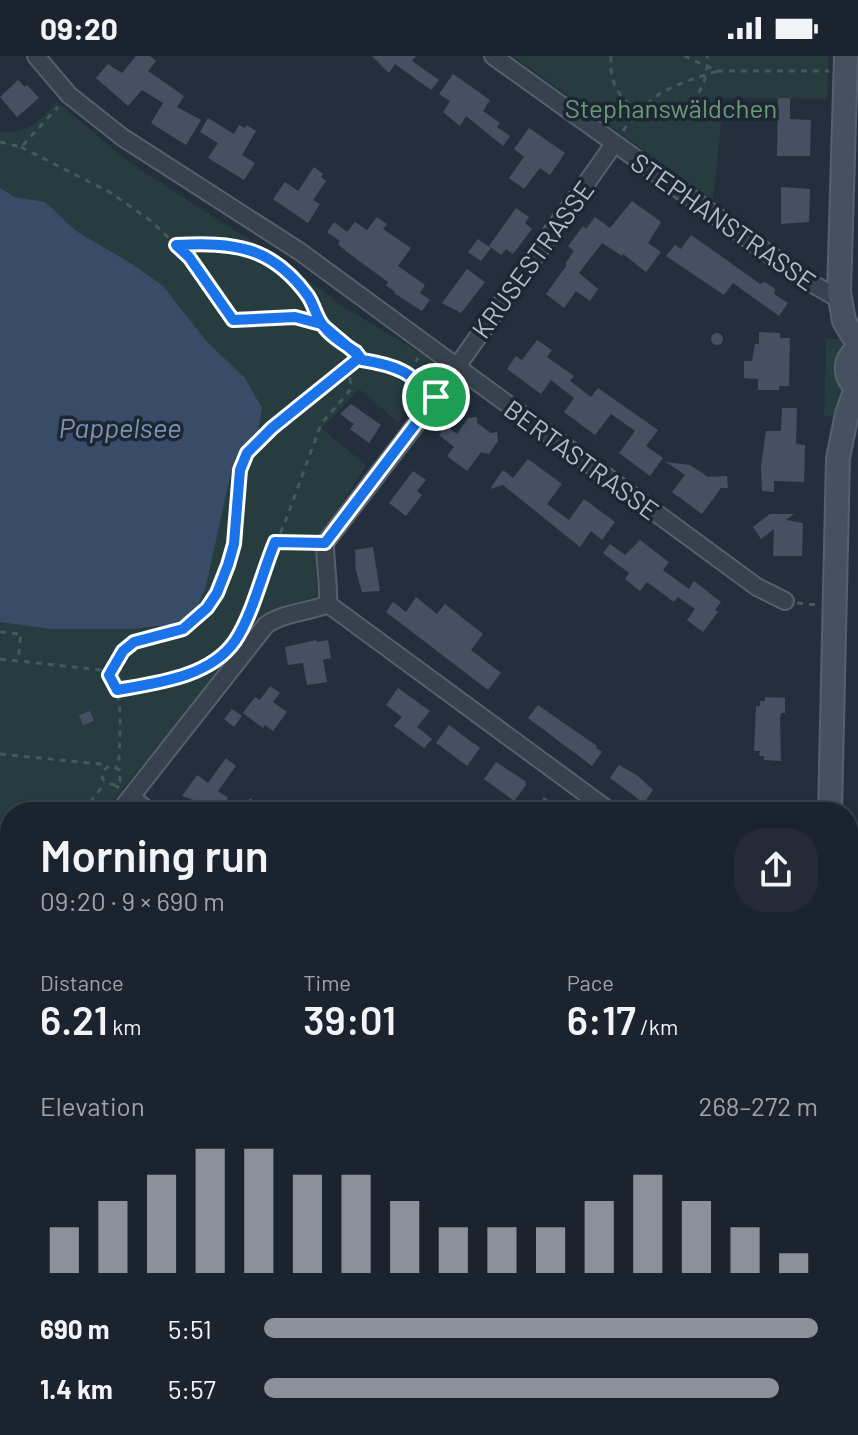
<!DOCTYPE html>
<meta charset="utf-8">
<style>
:root{--surface:#1b232e;--page:#242b36;--text:#f1f3f6;--muted:#a0a4aa;--line:#39404a;--accent:#8c9099}
body{margin:0;font-family:Barlow,sans-serif;background:var(--page);color:var(--text);height:100vh;display:flex;flex-direction:column;font-size:30px;white-space:nowrap}
*{box-sizing:border-box;margin:0}
p{font-size:26px;color:var(--muted)}
.icon{flex:none;width:44px;height:44px;fill:none;stroke:currentColor;stroke-width:2;stroke-linecap:round;stroke-linejoin:round}
.map{position:relative;flex:1;overflow:hidden}
.drawer{position:absolute;left:0px;top:746px;width:858px;height:634px;display:flex;flex-direction:column;background:var(--surface);border-radius:32px 32px 0 0;box-shadow:0 2px 6px #0004,0 0 0 2px var(--line)}
.drawer>*{flex:none}
.pin{position:absolute;display:grid;place-items:center;width:68px;height:68px;color:#fff;margin:-34px;border:4px solid #fff;border-radius:50%;box-shadow:0 2px 8px #0007}
.round{display:grid;place-items:center;flex:none;width:84px;height:84px;border-radius:32px;background:var(--page)}
.summary{display:flex;align-items:center;justify-content:space-between;height:136px;padding:0 40px}
h1{font-size:44px;font-weight:600;line-height:60px}
.figures{display:grid;grid-template-columns:repeat(3,1fr);gap:12px;height:136px;padding:8px 40px}
.figures div{display:grid;align-content:center}
.figures b{font-size:40px;font-weight:600}
.figures small{font-size:22px;font-weight:400}
.figures p{font-size:22px}
.chart{height:224px;padding:16px 40px}
.chart p{display:flex;justify-content:space-between}
.chart svg{width:100%;height:144px;margin-top:8px;stroke:var(--accent);stroke-width:6}
ul{padding:0 40px;list-style:none;font-size:26px}
li{display:grid;grid-template-columns:128px 96px 1fr;align-items:center;height:60px}
li i{height:20px;border-radius:10px;background:var(--accent)}
.status{display:flex;justify-content:space-between;align-items:center;height:56px;padding:0 40px;background:var(--surface);direction:ltr}
.status svg{height:22px;fill:currentColor}
.map>svg:first-child{display:block}
.green{fill:#263c3f}
.water{fill:#394c67}
.building{fill:#455162}
.lines{fill:none;stroke-linecap:round;stroke-linejoin:round}
.lane-casing{stroke:#565f6c;stroke-width:12}
.street-casing{stroke:#565f6c;stroke-width:20}
.secondary-casing{stroke:#565f6c;stroke-width:26}
.path{stroke:#44595c;stroke-width:3;stroke-dasharray:6 6;stroke-linecap:butt}
.lane{stroke:#38414e;stroke-width:8}
.street{stroke:#38414e;stroke-width:16}
.secondary{stroke:#465061;stroke-width:22}
.route-casing{stroke:#fff;stroke-width:16}
.route{stroke:#1a73e8;stroke-width:10}
.labels{text-anchor:middle;dominant-baseline:central;stroke-width:7;stroke-linejoin:round;paint-order:stroke}
.park-label{font-size:26px;fill:#6b9a76;stroke:#1d2633}
.street-label{font-size:26px;fill:#b4bcc9;stroke:#1d2633}
.water-label{font-size:28px;font-style:italic;fill:#7c92b1;stroke:#1d2633}
</style>
<div class="status"><b>09:20</b><svg viewBox="0 0 49 12"><path d="M0 12V9h3v3zM5 12V6h3v6zM10 12V3h3v9zM15 12V0h3v12zM26 1h20v11H26zM47 4h2v5h-2z"/></svg></div>
<div class="map">
<svg width="858" height="1379" viewBox="0 0 858 1379">
<rect width="100%" height="100%" fill="#242f3e"/>
<g class="green">
<path d="M513 0H828L827 43 724 42 713 144Z"/>
<path d="M57 46 130 107 278 202 342 250 440 309 398 366 359 333 322 373 366 409 322 479 315 496 317 539C300 551 280 550 264 564L103 756H10V818L0 816V75C28 79 40 64 57 46Z"/>
<path d="M826 283H842L843 287 844 338 837 360H824Z"/>
<path d="M0 1352 10 1353V1370H665L663 1379H0Z"/>
</g>
<path class="water" d="M0 132 14 141 45 146 76 175 132 208 163 230 207 286 245 322 262 352 258 377 231 416 206 530 195 557 170 569 130 573H51L0 566Z"/>
<g class="building">
<path d="M136 0H150L156 5 148 15 184 40 177 51 201 64 186 89 151 67 163 47 142 34 128 50 96 22 108 8 122 17Z"/>
<path d="M372 0H416L412 5 439 24 431 34 395 8 389 17Z"/>
<path d="M453 18 490 44 483 55 500 67 497 71 510 80 503 90 466 60 460 70 443 56 450 45 439 38Z"/>
<path d="M18 24 25 31 27 29 39 42 17 61 0 41Z"/>
<path d="M778 42H790V63L811 64 810 100H777Z"/>
<path d="M208 62 234 78 239 69 245 72 247 69 256 75 242 99 255 107 244 124 208 102 218 87 200 76Z"/>
<path d="M529 72 565 97 550 119 540 112 524 133 509 122 524 101 514 93Z"/>
<path d="M314 111 323 118 321 121 326 125 313 144 320 148 308 167 273 143 285 126 298 135Z"/>
<path d="M781 131 810 133 809 166 781 168Z"/>
<path d="M632 145 661 166 648 187 661 196 646 216 623 198 622 200 602 187 579 217 598 233 590 245 576 235 564 252 546 238 567 209 565 208 574 195 568 190 583 170 586 173 595 161 610 172Z"/>
<path d="M516 152 529 161 525 167 532 173 513 198 506 193 501 199 489 190Z"/>
<path d="M377 161 387 168 383 173 411 192 398 210 425 229 420 237 430 244 422 255 394 237 395 236 386 229 388 226 347 196 338 188 340 185 327 176 334 166 347 176 355 166 367 174Z"/>
<path d="M691 179 752 222 760 228 765 226 775 233 774 238 788 247 779 260 733 227 724 239 666 200 675 189 681 193Z"/>
<path d="M478 183 491 192 481 205 468 196Z"/>
<path d="M467 213 485 226 461 257 442 247Z"/>
<path d="M759 276 780 277V282H790L789 330H779V334H758V323L744 322V305H752L755 288H759Z"/>
<circle cx="717" cy="283" r="6"/>
<path d="M537 284 552 294 547 301 574 320 570 325 591 341 598 332 658 374 646 390 663 402 650 420 619 397 635 375 621 365 611 358 595 379 564 356 574 342 551 324 541 338 507 313 516 300 522 304Z"/>
<path d="M351 348 381 369 369 387 350 373 354 368 340 358Z"/>
<path d="M782 352H797L796 388 805 389 804 426 774 425V436L762 435 761 410 766 375H781Z"/>
<path d="M477 361V367L491 377 497 376 498 385 489 398 481 396 467 415 447 400 454 391 439 379 446 370 457 378 468 362Z"/>
<path d="M528 403 562 428 547 448 569 464 584 443 615 466 602 484 591 475 580 491 503 429 490 433 503 414 513 422Z"/>
<path d="M666 406 690 409 708 421 727 420 728 432H721L702 458 672 436 685 419Z"/>
<path d="M413 415 426 424 417 435 422 439 406 460 389 447Z"/>
<path d="M770 458H794L786 464 803 467 802 500H773L774 473 761 483 753 471Z"/>
<path d="M640 484 669 506 663 514 689 533 694 525 721 546 715 554 718 556 703 576 687 564 695 553 678 541 674 546 647 526 640 535 625 523 629 517 603 497 610 488 625 499Z"/>
<path d="M373 491 380 535 362 536 356 515 355 494Z"/>
<path d="M416 541 437 558 445 548 483 578 471 594 501 617 488 634 386 556 393 546 406 556Z"/>
<path d="M316 584 317 586 328 584 331 602 323 604 327 626 307 629 303 607 288 609 285 591Z"/>
<path d="M270 630 280 637 273 646 287 656 273 675 265 669 263 672 243 657 255 641 260 644Z"/>
<path d="M398 632 430 655 417 671 432 683 424 692 394 670 402 661 386 649Z"/>
<path d="M765 641 785 642V657H781L780 662 781 705 764 704V700H759L760 695H754L756 650H760V645H765Z"/>
<path d="M538 649 597 690 596 692 602 696 592 710 528 662Z"/>
<path d="M232 653 242 660 234 671 224 663Z"/>
<path d="M90 655 94 665 83 669 79 659Z"/>
<path d="M449 669 480 692 467 710 436 687Z"/>
<path d="M226 702 236 710 218 735 228 742 218 756H206L193 744 182 740 197 719 208 727Z"/>
<path d="M496 706 525 725 526 729 514 745 484 723Z"/>
<path d="M619 709 638 720 653 734 644 747 610 722Z"/>
<path d="M544 741 564 756H533Z"/>
<path d="M250 742 269 756H240Z"/>
</g>
<g class="lines">
<defs>
<g id="lane">
<path d="M848 1293 858 1294"/>
<path d="M191 1370 195 1379"/>
<path d="M161 1379 162 1370"/>
</g>
<g id="street">
<path d="M36 0 69 39 122 81 299 195 757 531 785 545"/>
<path d="M493 0 804 223 839 243"/>
<path d="M328 548 611 756"/>
<path d="M132 742 150 756"/>
<path d="M119 756 266 569C284 556 307 557 328 548 329 527 325 508 325 487L420 363 614 88"/>
<path d="M0 1007 10 953"/>
<path d="M0 1195 10 1196"/>
</g>
<g id="secondary">
<path d="M846 0 839 236 844 265 858 288"/>
<path d="M858 293C843 304 843 321 858 332"/>
<path d="M830 756 838 402 847 358 856 332"/>
<path d="M816 1379V1370"/>
</g>
</defs>
<use href="#lane" class="lane-casing"/>
<use href="#street" class="street-casing"/>
<use href="#secondary" class="secondary-casing"/>
<g class="path">
<path d="M611 0C604 76 712 78 707 0"/>
<path d="M684 0 718 15H829"/>
<path d="M623 75C649 36 676 28 718 15"/>
<path d="M0 86 21 91 58 51"/>
<path d="M21 91 111 137 151 165 189 201 233 264 295 261 321 268"/>
<path d="M176 189H230L249 192 264 200 300 230 311 243 321 268 362 304 409 316 424 330"/>
<path d="M409 316 418 302"/>
<path d="M275 486 311 487"/>
<path d="M797 547 818 549"/>
<path d="M0 576 21 578 18 605"/>
<path d="M239 577 287 461 321 368 351 333 350 323 345 315"/>
<path d="M0 603 101 614C127 629 119 678 119 705L116 711"/>
<path d="M109 619 123 595 134 586 162 581 183 573 207 552 217 537 228 509 234 488 240 414 247 397 272 372 360 301"/>
<path d="M117 634C153 628 192 622 222 599"/>
<path d="M0 698 100 708 106 712"/>
<path d="M115 729 106 727 102 722 104 714 109 710 120 714V725L115 729 119 732"/>
<path d="M83 756 105 727"/>
<path d="M848 788H849"/>
<path d="M0 798 10 800"/>
<path d="M832 1376H858"/>
</g>
<use href="#lane" class="lane"/>
<use href="#street" class="street"/>
<use href="#secondary" class="secondary"/>
</g>
<g class="lines">
<defs>
<path id="route" d="M436 341C408 316 400 310 362 304L356 296C344 288 330 280 322 268 316 260 314 249 308 240 272 190 234 186 176 189L189 201 233 264 295 261 321 268 360 301 272 372 247 397 240 414 234 488 228 509 217 537 207 552 183 573 134 586 123 595 109 619 117 634C157 627 210 621 235 585 253 558 262 517 275 486L325 487 436 341"/>
</defs>
<use href="#route" class="route-casing"/>
<use href="#route" class="route"/>
</g>
<g class="labels">
<g class="park-label">
<text x="671" y="51">Stephanswäldchen</text>
</g>
<g class="street-label">
<text transform="translate(724 165) rotate(35)">STEPHANSTRASSE</text>
<text transform="translate(532 203) rotate(-54)">KRUSESTRASSE</text>
<text transform="translate(582 403) rotate(36)">BERTASTRASSE</text>
</g>
<g class="water-label">
<text x="120" y="371">Pappelsee</text>
</g>
</g>
</svg>
<div class="pin" style="left:436px;top:341px;background:#1e9e55"><svg class="icon" aria-label="arrive" viewBox="0 0 24 24"><path d="M6 21V4h12l-3 4 3 4H6"/></svg></div>
<section class="drawer">
<div class="summary"><div><h1>Morning run</h1><p>09:20 · 9 × 690 m</p></div><a class="round"><svg class="icon" aria-label="share" viewBox="0 0 24 24"><path d="M12 15V3M7 8l5-5 5 5M5 13v7h14v-7"/></svg></a></div>
<div class="figures">
<div><p>Distance</p><b>6.21<small> km</small></b></div>
<div><p>Time</p><b>39:01</b></div>
<div><p>Pace</p><b>6:17<small> /km</small></b></div>
</div>
<div class="chart"><p><span>Elevation</span>268–272 m</p>
<svg viewBox="0 0 160 44" preserveAspectRatio="none"><path d="M5 44V30M15 44V22M25 44V14M35 44V6M45 44V6M55 44V14M65 44V14M75 44V22M85 44V30M95 44V30M105 44V30M115 44V22M125 44V14M135 44V22M145 44V30M155 44V38"/></svg>
</div>
<ul>
<li><b>690 m</b>5:51<i style="width:100%"></i></li>
<li><b>1.4 km</b>5:57<i style="width:93%"></i></li>
</ul>
</section>
</div>
